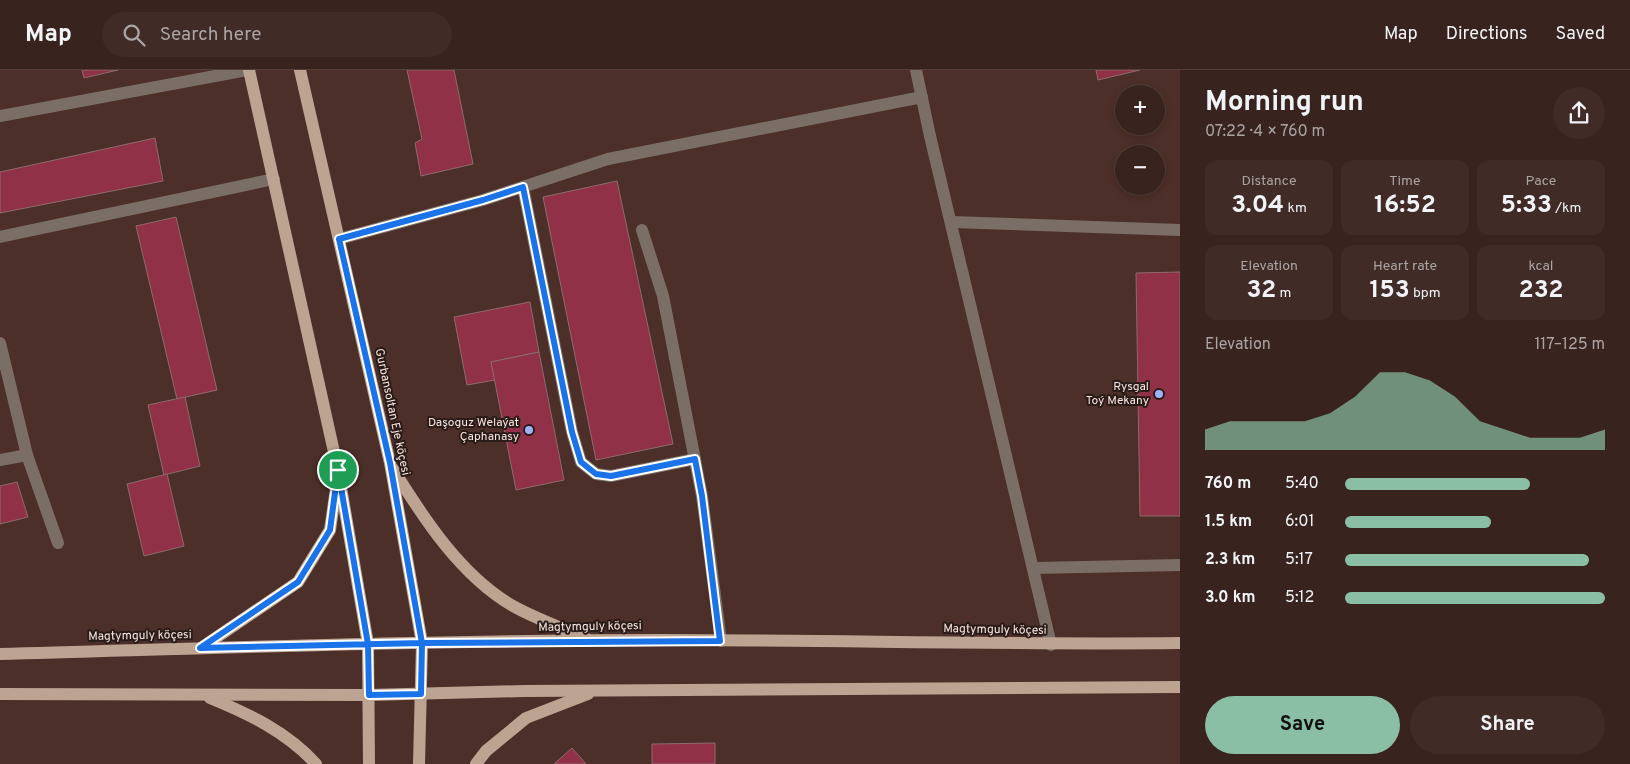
<!DOCTYPE html>
<meta charset="utf-8">
<style>
:root{--surface:#39231e;--page:#402b27;--text:#f1f3f6;--muted:#aba4a4;--line:#53403c;--accent:#8abfa5}
body{margin:0;font-family:Overpass,sans-serif;background:var(--page);color:var(--text);height:100vh;display:flex;flex-direction:column;font-size:19px;white-space:nowrap}
*{box-sizing:border-box;margin:0}
p{font-size:16px;color:var(--muted)}
.icon{flex:none;width:28px;height:28px;fill:none;stroke:currentColor;stroke-width:2;stroke-linecap:round;stroke-linejoin:round}
.map{position:relative;flex:1;overflow:hidden}
.drawer{display:flex;flex-direction:column;background:var(--surface);width:450px}
.drawer>*{flex:none}
.buttons{position:absolute;left:1115px;top:15px;display:grid;gap:10px}
.buttons a{display:grid;place-items:center;width:50px;height:50px;border-radius:50%;background:var(--surface);box-shadow:0 2px 8px #0003,0 0 0 1px var(--line);font-size:25px}
.pin{position:absolute;display:grid;place-items:center;width:42px;height:42px;color:#fff;margin:-21px;border:2px solid #fff;border-radius:50%;box-shadow:0 1px 5px #0007}
.round{display:grid;place-items:center;flex:none;width:52px;height:52px;border-radius:26px;background:var(--page)}
.headline{display:flex;align-items:center;justify-content:space-between;height:85px;padding:0 25px}
h1{font-size:28px;font-weight:700;line-height:38px}
.metrics{display:grid;grid-template-columns:repeat(3,1fr);gap:8px;height:85px;padding:5px 25px}
.metrics div{display:grid;align-content:center;border-radius:12px;background:var(--page);text-align:center}
.metrics b{font-size:25px;font-weight:700}
.metrics small{font-size:14px;font-weight:400}
.metrics p{font-size:14px}
.chart{height:140px;padding:10px 25px}
.chart p{display:flex;justify-content:space-between}
.chart svg{width:100%;height:90px;margin-top:5px;fill:var(--accent);opacity:.7}
.action{display:flex;gap:10px;margin-top:auto;padding:10px 25px}
.action a{flex:1;height:58px;border-radius:30px;background:var(--accent);color:#111;font-size:20px;font-weight:700;line-height:58px;text-align:center}
.action a+a{background:var(--page);color:var(--text)}
ul{padding:0 25px;list-style:none;font-size:16px}
li{display:grid;grid-template-columns:80px 60px 1fr;align-items:center;height:38px}
li i{height:12px;border-radius:6px;background:var(--accent)}
header{display:flex;align-items:center;gap:30px;box-sizing:border-box;height:70px;padding:0 25px;background:var(--surface);border-bottom:1px solid var(--line)}
header strong{font-size:24px}
nav{display:flex;gap:28px;margin-inline-start:auto;font-size:18px}
.search{width:350px;height:45px;background:var(--page);display:flex;align-items:center;gap:12px;box-sizing:border-box;padding:0 18px;border-radius:28px;color:var(--muted);font-size:19px}
main{display:flex;flex:1;min-height:0}
.map>svg:first-child{display:block}
.building{fill:#903147;stroke:#8d6a6f}
.lines{fill:none;stroke-linecap:round;stroke-linejoin:round}
.minor{stroke:#7b6e66;stroke-width:12}
.major{stroke:#bda492;stroke-width:12}
.route-casing{stroke:#fff;stroke-width:10}
.route{stroke:#1a73e8;stroke-width:6}
.poi-dot{fill:#a1b2fd;stroke:#291b18;stroke-width:2}
.labels{text-anchor:middle;dominant-baseline:central;stroke-width:4;stroke-linejoin:round;paint-order:stroke}
.poi-label{font-size:12px;fill:#fae6e2;stroke:#291b18;text-anchor:end}
.street-label{font-size:12px;fill:#fae6e2;stroke:#291b18}
</style>
<header>
<strong>Map</strong>
<div class="search"><svg class="icon" aria-label="search" viewBox="0 0 24 24"><circle cx="10" cy="10" r="6"/><path d="M15 15l6 6"/></svg>Search here</div>
<nav><a>Map</a><a>Directions</a><a>Saved</a></nav>
</header>
<main>
<div class="map">
<svg width="1180" height="694" viewBox="0 0 1180 694">
<rect width="100%" height="100%" fill="#4c2f28"/>
<g class="building">
<path d="M82 0H118L84 8Z"/>
<path d="M407 0H454L473 94 421 106 415 73 422 69Z"/>
<path d="M1096 0H1140L1098 10Z"/>
<path d="M155 68 163 111 0 143V102Z"/>
<path d="M617 111 673 374 596 390 543 127Z"/>
<path d="M176 147 217 320 177 329 136 156Z"/>
<path d="M1180 202V446H1140L1136 203Z"/>
<path d="M530 232 539 282 491 292 495 310 467 315 454 247Z"/>
<path d="M539 282 564 410 516 420 491 292Z"/>
<path d="M185 327 200 396 164 405 148 335Z"/>
<path d="M167 404 184 476 144 486 127 414Z"/>
<path d="M17 412 28 447 0 454V416Z"/>
<path d="M715 673V694H652V674Z"/>
<path d="M572 678 586 694H554Z"/>
</g>
<g class="lines">
<g class="minor">
<path d="M916 0 930 66 1051 575"/>
<path d="M0 46 247 0"/>
<path d="M523 117 572 362 581 392 596 404 611 406 695 389"/>
<path d="M952 152 1180 160"/>
<path d="M642 160 663 226 702 426 721 571"/>
<path d="M0 167 274 109"/>
<path d="M339 169 483 130 608 89 922 27"/>
<path d="M0 273 27 385 58 473"/>
<path d="M0 390 27 385"/>
<path d="M1034 498 1180 495"/>
</g>
<g class="major">
<path d="M249 0 338 400 368 574 369 694"/>
<path d="M300 0 390 393 422 573 419 694"/>
<path d="M393 399C424 449 461 506 513 536 536 549 563 558 587 569"/>
<path d="M201 578 298 512 330 460 337 412"/>
<path d="M0 584C221 578 443 570 664 570 836 570 1008 575 1180 573"/>
<path d="M0 624 369 625 524 621 1180 617"/>
<path d="M210 628C249 644 287 662 316 694"/>
<path d="M476 694 486 681 526 648 588 624"/>
</g>
</g>
<g class="lines">
<defs>
<path id="route" d="M338 400 368 574 369 625 421 624 422 573 720 571 702 426 695 389 611 406 596 404 581 392 572 362 523 117 483 130 339 169 390 393 422 573 200 578 298 512 330 460 338 400"/>
</defs>
<use href="#route" class="route-casing"/>
<use href="#route" class="route"/>
</g>
<g class="poi-dot">
<circle cx="1159" cy="324" r="5"/>
<circle cx="529" cy="360" r="5"/>
</g>
<g class="labels">
<g class="poi-label">
<text x="1149" y="317">Rysgal<tspan x="1149" dy="14">Toý Mekany</tspan></text>
<text x="519" y="353">Daşoguz Welaýat<tspan x="519" dy="14">Çaphanasy</tspan></text>
</g>
<g class="street-label">
<text transform="translate(392 342) rotate(78)">Gurbansoltan Eje köçesi</text>
<text transform="translate(590 557) rotate(-1)">Magtymguly köçesi</text>
<text transform="translate(995 560) rotate(1)">Magtymguly köçesi</text>
<text transform="translate(140 566) rotate(-1)">Magtymguly köçesi</text>
</g>
</g>
</svg>
<div class="buttons">
<a>+</a>
<a>−</a>
</div>
<div class="pin" style="left:338px;top:400px;background:#1e9e55"><svg class="icon" aria-label="arrive" viewBox="0 0 24 24"><path d="M6 21V4h12l-3 4 3 4H6"/></svg></div>
</div>
<section class="drawer">
<div class="headline"><div><h1>Morning run</h1><p>07:22 · 4 × 760 m</p></div><a class="round"><svg class="icon" aria-label="share" viewBox="0 0 24 24"><path d="M12 15V3M7 8l5-5 5 5M5 13v7h14v-7"/></svg></a></div>
<div class="metrics">
<div><p>Distance</p><b>3.04<small> km</small></b></div>
<div><p>Time</p><b>16:52</b></div>
<div><p>Pace</p><b>5:33<small> /km</small></b></div>
</div>
<div class="metrics">
<div><p>Elevation</p><b>32<small> m</small></b></div>
<div><p>Heart rate</p><b>153<small> bpm</small></b></div>
<div><p>kcal</p><b>232</b></div>
</div>
<div class="chart"><p><span>Elevation</span>117–125 m</p>
<svg viewBox="0 0 160 44" preserveAspectRatio="none"><path d="M0 44V34L10 30L20 30L30 30L40 30L50 26L60 18L70 6L80 6L90 10L100 18L110 30L120 34L130 38L140 38L150 38L160 34V44z"/></svg>
</div>
<ul>
<li><b>760 m</b>5:40<i style="width:71%"></i></li>
<li><b>1.5 km</b>6:01<i style="width:56%"></i></li>
<li><b>2.3 km</b>5:17<i style="width:94%"></i></li>
<li><b>3.0 km</b>5:12<i style="width:100%"></i></li>
</ul>
<div class="action"><a>Save</a><a>Share</a></div>
</section>
</main>
